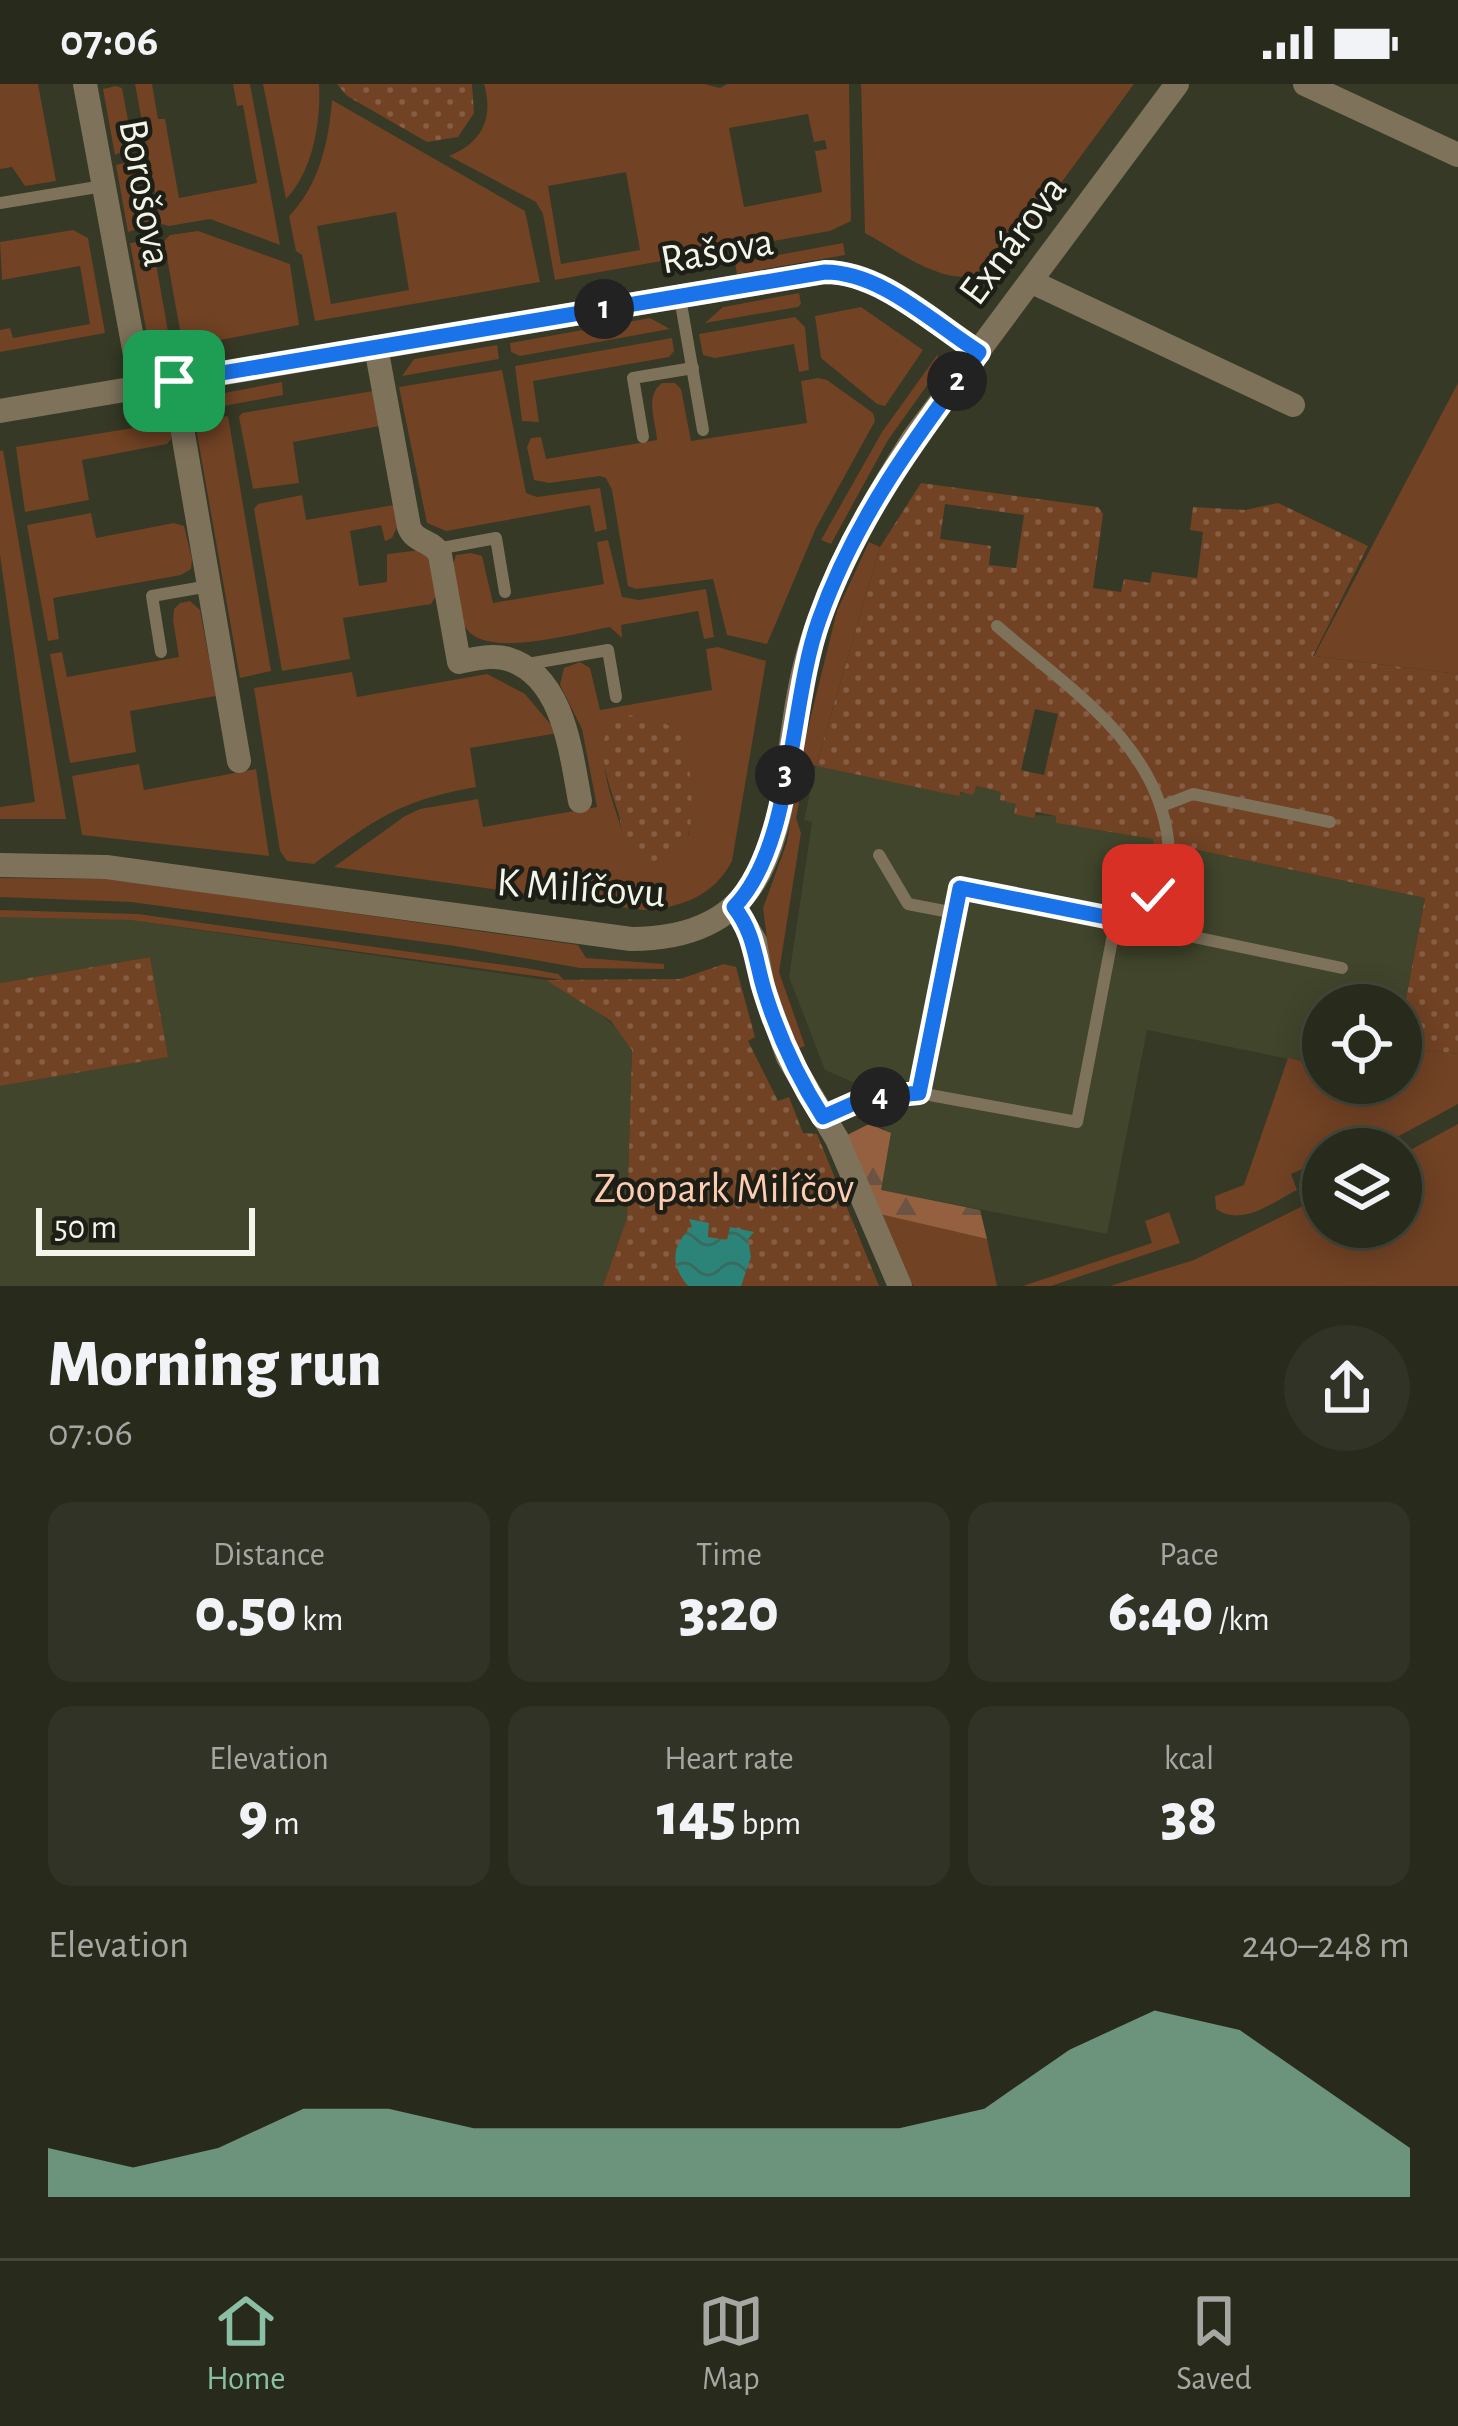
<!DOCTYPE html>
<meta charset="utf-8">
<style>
:root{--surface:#282b1c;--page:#303325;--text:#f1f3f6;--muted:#a5a7a3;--line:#44473b;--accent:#8abfa5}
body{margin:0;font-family:"Alegreya Sans",sans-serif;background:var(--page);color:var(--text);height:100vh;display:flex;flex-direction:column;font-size:45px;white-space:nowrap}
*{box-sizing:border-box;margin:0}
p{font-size:39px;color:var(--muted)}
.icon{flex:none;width:66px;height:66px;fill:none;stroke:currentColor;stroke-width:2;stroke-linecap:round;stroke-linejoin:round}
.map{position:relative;height:1202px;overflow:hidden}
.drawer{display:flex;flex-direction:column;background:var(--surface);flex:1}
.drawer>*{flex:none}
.buttons{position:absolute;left:1302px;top:900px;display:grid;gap:24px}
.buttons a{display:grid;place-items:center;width:120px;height:120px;border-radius:50%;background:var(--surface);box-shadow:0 6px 30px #0003,0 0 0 3px var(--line);font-size:60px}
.scale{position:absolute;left:36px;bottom:30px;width:219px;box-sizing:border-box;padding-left:12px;border:6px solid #f2f5e8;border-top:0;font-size:33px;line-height:42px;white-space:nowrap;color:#f2f5e8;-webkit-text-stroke:9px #1d1f16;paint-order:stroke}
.pin{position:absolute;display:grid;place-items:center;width:102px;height:102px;color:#fff;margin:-51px;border-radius:24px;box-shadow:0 6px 18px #0006}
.km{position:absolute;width:60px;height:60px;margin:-30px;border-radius:50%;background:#222;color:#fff;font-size:33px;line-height:60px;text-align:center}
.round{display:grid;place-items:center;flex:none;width:126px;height:126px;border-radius:63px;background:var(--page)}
.headline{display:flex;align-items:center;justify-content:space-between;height:204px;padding:0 48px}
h1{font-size:66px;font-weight:800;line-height:90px}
.figures{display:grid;grid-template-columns:repeat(3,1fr);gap:18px;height:204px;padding:12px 48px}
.figures div{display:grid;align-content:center;border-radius:24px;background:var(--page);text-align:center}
.figures b{font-size:60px;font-weight:800}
.figures small{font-size:33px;font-weight:400}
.figures p{font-size:33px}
.chart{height:336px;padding:24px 48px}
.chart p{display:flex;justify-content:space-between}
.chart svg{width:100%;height:216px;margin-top:12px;fill:var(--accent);opacity:.7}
.status{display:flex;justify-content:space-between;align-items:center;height:84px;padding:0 60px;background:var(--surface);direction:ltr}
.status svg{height:33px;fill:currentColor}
.tab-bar{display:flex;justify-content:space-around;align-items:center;height:168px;border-top:3px solid var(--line);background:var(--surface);font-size:33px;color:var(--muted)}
.tab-bar a{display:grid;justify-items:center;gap:6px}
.tab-bar .on{color:var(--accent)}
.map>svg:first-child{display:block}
.built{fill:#40452b}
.grass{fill:#714224;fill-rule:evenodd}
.forest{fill:url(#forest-firs)}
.park{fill:url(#park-dots);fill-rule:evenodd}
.water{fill:url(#water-waves)}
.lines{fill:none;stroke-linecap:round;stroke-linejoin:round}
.service{stroke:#7e725a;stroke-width:12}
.minor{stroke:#7e725a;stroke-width:24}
.route-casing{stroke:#fff;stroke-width:24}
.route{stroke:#1a73e8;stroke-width:15}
.labels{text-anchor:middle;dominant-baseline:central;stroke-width:9;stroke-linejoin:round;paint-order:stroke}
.street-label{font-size:42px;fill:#f2f5e8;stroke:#1d1f16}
.park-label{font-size:42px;fill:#feccb0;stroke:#1d1f16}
</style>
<div class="status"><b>07:06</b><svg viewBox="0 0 49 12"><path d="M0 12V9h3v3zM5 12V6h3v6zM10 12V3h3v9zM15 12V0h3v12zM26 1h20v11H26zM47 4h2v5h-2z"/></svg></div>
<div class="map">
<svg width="1458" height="1202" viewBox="0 0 1458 1202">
<defs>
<pattern id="forest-firs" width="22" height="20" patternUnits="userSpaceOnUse" patternTransform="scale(3)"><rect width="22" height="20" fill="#956040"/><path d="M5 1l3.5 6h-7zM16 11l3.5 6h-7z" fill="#6b5443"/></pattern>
<pattern id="park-dots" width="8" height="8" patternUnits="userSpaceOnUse" patternTransform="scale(3)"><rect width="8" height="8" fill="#714224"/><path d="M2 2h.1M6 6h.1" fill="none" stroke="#865e44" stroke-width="1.8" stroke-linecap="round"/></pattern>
<pattern id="water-waves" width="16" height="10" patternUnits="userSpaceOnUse" patternTransform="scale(3)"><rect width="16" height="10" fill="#2c8377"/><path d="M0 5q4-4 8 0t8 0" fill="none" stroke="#396961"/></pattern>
</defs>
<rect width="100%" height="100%" fill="#353925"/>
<g class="built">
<path d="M816 682 959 711 975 702 1001 708 1017 720 1015 730 1057 732V739L1154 755 1156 763 1179 762 1425 814 1401 941V921H1323V982L1147 946 1107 1150 880 1106 891 1050 880 1042 859 1001 825 986 789 893 812 738 804 736Z"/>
<path d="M71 832 130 836 546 896 586 919 622 948 632 966 627 1134 603 1202H0V1002L167 973 150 873 0 899V833Z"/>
</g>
<g class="grass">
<path d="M0 0H38L56 97 25 102 12 83 0 85Z"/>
<path d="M135 0H152L158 35H165L179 114 257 99 243 21 237 22 233 0H250L280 161 210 135 169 142 161 140Z"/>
<path d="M263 0H319C321 38 313 87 286 115Z"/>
<path d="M484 0H704L720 4 727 0H849L851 137 830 147 555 196 543 130 536 118 449 72C482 59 494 34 484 0ZM808 30 814 58 825 56 827 65 815 67 822 108 744 123 729 44ZM626 88 640 166 561 180 548 102Z"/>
<path d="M861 0H1134L999 183C954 212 905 171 865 149Z"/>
<path d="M116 2 122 4 133 63 115 71 103 5Z"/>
<path d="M332 16 525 127 540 198 315 237 302 171 296 167 289 132C319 102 329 57 332 16ZM396 128 409 206 331 220 317 142Z"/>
<path d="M133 77 149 141 128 148 116 81Z"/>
<path d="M73 146 88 154 105 249 0 268V246L10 244 13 254 90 240 80 182 2 196 0 158Z"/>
<path d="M198 147 290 180 299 241 183 263 164 157 170 151Z"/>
<path d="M148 157 153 162 170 259 161 269 146 245 130 159Z"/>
<path d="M843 159 845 171 737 190 735 179Z"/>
<path d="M799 209 801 220 798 223 705 239 723 223Z"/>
<path d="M861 223 923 266 885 322 877 320 821 274 815 232Z"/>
<path d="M795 233 805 243 809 286 799 288 794 260 715 274 703 271 699 250Z"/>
<path d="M650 234 670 245 520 272 511 268 510 259Z"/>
<path d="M672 254 674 267 669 273 533 297 539 338 522 337 515 282Z"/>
<path d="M497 261 499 275 402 292 414 275Z"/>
<path d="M938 270 933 293 888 356 831 460 821 456 882 348Z"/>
<path d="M502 286 526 409 537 413 600 404 607 445 595 448 590 421 446 447 427 439 399 303Z"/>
<path d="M818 294 827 296 873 329 875 337 816 444 767 560 727 551 713 495 636 505 628 502 612 406 606 394 600 392 549 399 534 396 527 363 531 354 541 353 546 375 657 356C656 337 644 312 662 299H675L681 305 691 357 807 339 801 297Z"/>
<path d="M282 298 283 311 197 327 209 312Z"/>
<path d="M1458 299V590L1314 572Z"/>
<path d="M373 307 380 342 293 358 299 399 253 405 239 333 242 329Z"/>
<path d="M228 332 271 587 240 594 195 338Z"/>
<path d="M170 338 171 355 167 360 82 376 89 416 25 428 16 363Z"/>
<path d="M3 366 66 735H0V723L35 718 0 471V367Z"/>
<path d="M302 411 306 436 394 421 397 443 392 454 385 457 381 441 350 447 359 502 387 498V470L421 466 429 473 436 512 431 520 343 534 350 575 282 587 254 425 258 420Z"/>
<path d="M91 429 96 454 174 439 184 442 192 475 191 485 181 491 53 514 59 555 48 557 27 441Z"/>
<path d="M608 456 622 513 639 516 706 505 714 553 704 555 698 527 621 541 622 554 610 543C579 548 486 576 466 544 456 529 456 498 453 480L456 471 471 469 482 472 493 519 604 500 597 458Z"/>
<path d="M869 458 880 463 816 682 800 676 837 527Z"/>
<path d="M190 517 200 526 216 612 130 627 136 668 70 679 50 570 62 568 67 593 179 573 173 536 174 525 180 519Z"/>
<path d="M718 563 766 577 732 777C714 812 681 824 643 826L334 783 405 732 420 725 478 715 483 743 597 723 582 645 560 601 564 584 580 578 590 584 600 626 712 606 706 565ZM637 631 691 715 689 751 627 764C618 725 592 682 611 642Z"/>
<path d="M352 588 357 613 487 590 525 610 558 649 470 664 476 703C398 717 376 735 314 780L287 777 280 767 254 604Z"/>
<path d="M139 680 144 706 256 685 269 772 82 751 72 692Z"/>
<path d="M798 690 804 692 796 734 801 749 779 888 805 962 794 966 773 901 763 824 787 758Z"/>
<path d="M0 794 105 795 160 802 578 861 586 874 664 880V885L580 884 455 862 131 818 0 813Z"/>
<path d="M0 826 138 830 526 884 558 890 564 896 130 836 0 833Z"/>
<path d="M1401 963 1458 970V1020L1375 1065H1323V1093L1320 1095 1314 1080 1291 1090 1297 1106C1271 1119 1243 1143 1216 1125L1215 1112 1244 1101 1288 974 1323 982V999H1401Z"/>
<path d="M1458 1040V1202H1110L1194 1176 1323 1112V1143H1401V1071Z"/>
<path d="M1169 1128 1180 1159 1051 1202H1023L1152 1159 1145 1137Z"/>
<path d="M881 1130 987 1155 997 1202H913Z"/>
</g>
<path class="forest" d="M869 1040 891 1049 881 1106 980 1126 987 1155 880 1130 847 1051Z"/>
<g class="park">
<path d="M337 0H472L474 29 458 53 427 58 347 12Z"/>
<path d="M921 399 1098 423 1103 430 1093 504 1121 508 1124 495 1150 499 1152 488 1197 494 1203 448 1190 446 1193 423 1245 426 1278 419 1368 462 1313 572 1458 590V970L1401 963V941L1425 814 1179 762 1155 763 1153 755 1056 739V732L1036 728 1034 734 1014 730 1016 720 1000 716 1001 708 976 702 973 711 961 708 959 712 816 682 880 463ZM945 420 1024 431 1016 484 989 481 991 462 940 455ZM1035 625 1058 630 1044 691 1021 686Z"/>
<path d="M631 631C646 632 672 638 681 653 692 672 695 735 687 755 680 775 651 787 633 772 622 763 622 741 618 728 609 700 584 640 631 631Z"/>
<path d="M150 873 168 973 0 1002V899Z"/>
<path d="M724 880 736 883 755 953 748 957 778 1017 789 1013 803 1049 817 1050 879 1202H603L627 1134 632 966 611 937 546 896 680 895Z"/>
</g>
<path class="water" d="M689 1135 709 1139 708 1153 727 1156 730 1143 754 1148 748 1155 751 1173 741 1202H688C670 1181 671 1161 692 1143Z"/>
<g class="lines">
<g class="service">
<path d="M0 119 103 102"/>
<path d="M680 214 703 346"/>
<path d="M643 353 633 294 693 284"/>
<path d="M437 465 496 454 505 508"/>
<path d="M161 568 152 512 209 502"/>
<path d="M522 581 608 566 616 613"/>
<path d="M1162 722 1193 710 1330 738"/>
<path d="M879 771 908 820 955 829"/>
<path d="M919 1009 1077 1038 1116 835C1129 827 1145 820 1155 808 1168 793 1170 775 1168 756 1157 658 1065 602 997 542"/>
<path d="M824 1032 866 1014 919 1009 960 804 1342 884"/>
</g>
<g class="minor">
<path d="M85 0 141 303"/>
<path d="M1305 0 1458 71"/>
<path d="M1032 198 1293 321"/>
<path d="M376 263 409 443C415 459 433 456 440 471L459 578C475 575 493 570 508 575 564 592 571 670 580 717"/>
<path d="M174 297 239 677"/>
<path d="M0 327 825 188C882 188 933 239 979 268"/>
<path d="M0 781 106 783 631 855C806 855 773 691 808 570 830 493 870 423 913 355L1177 0"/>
<path d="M734 823 755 857 762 900 788 973 837 1055 900 1202"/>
</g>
</g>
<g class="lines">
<defs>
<path id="route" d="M174 297 825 188C881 188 933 239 979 268 916 352 854 436 819 536 789 619 794 762 734 823 756 851 755 879 766 912 780 956 798 994 823 1033L866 1014 919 1009 960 804 1116 835 1153 811"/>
</defs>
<use href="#route" class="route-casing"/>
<use href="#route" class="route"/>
</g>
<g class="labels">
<g class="street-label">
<text transform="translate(145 109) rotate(80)">Borošova</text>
<text transform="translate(1013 156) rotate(-53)">Exnárova</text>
<text transform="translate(717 167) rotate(-10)">Rašova</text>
<text transform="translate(581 804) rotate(4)">K Milíčovu</text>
</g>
<g class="park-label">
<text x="724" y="1105">Zoopark Milíčov</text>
</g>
</g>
</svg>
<div class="buttons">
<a><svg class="icon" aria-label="locate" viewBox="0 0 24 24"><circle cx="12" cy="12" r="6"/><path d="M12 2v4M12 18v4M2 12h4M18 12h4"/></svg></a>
<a><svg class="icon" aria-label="layers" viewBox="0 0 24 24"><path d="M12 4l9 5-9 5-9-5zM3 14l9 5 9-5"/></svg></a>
</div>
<div class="scale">50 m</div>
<div class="pin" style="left:174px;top:297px;background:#1e9e55"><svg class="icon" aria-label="arrive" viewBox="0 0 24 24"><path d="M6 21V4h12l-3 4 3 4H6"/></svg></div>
<div class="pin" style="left:1153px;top:811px;background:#d93025"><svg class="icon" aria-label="check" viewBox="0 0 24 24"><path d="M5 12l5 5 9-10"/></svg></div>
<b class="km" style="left:604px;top:225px">1</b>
<b class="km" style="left:957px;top:297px">2</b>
<b class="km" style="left:785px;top:691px">3</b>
<b class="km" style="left:880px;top:1013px">4</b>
</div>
<section class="drawer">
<div class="headline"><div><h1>Morning run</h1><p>07:06</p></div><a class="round"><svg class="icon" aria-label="share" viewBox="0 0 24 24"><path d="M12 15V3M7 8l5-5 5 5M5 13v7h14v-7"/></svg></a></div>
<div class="figures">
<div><p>Distance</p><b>0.50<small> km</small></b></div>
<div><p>Time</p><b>3:20</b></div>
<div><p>Pace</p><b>6:40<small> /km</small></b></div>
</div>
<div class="figures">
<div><p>Elevation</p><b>9<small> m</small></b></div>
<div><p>Heart rate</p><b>145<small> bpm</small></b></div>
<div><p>kcal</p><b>38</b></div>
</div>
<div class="chart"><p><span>Elevation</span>240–248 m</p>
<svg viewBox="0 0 160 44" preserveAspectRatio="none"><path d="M0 44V34L10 38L20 34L30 26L40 26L50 30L60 30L70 30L80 30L90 30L100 30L110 26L120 14L130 6L140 10L150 22L160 34V44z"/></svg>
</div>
</section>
<nav class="tab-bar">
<a class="on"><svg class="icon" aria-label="home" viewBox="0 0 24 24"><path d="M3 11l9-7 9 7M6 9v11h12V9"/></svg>Home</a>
<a><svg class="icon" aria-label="map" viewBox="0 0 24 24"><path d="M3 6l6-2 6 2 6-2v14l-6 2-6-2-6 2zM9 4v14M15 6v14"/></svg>Map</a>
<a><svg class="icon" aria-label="saved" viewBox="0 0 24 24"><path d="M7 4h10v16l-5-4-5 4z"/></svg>Saved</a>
</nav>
